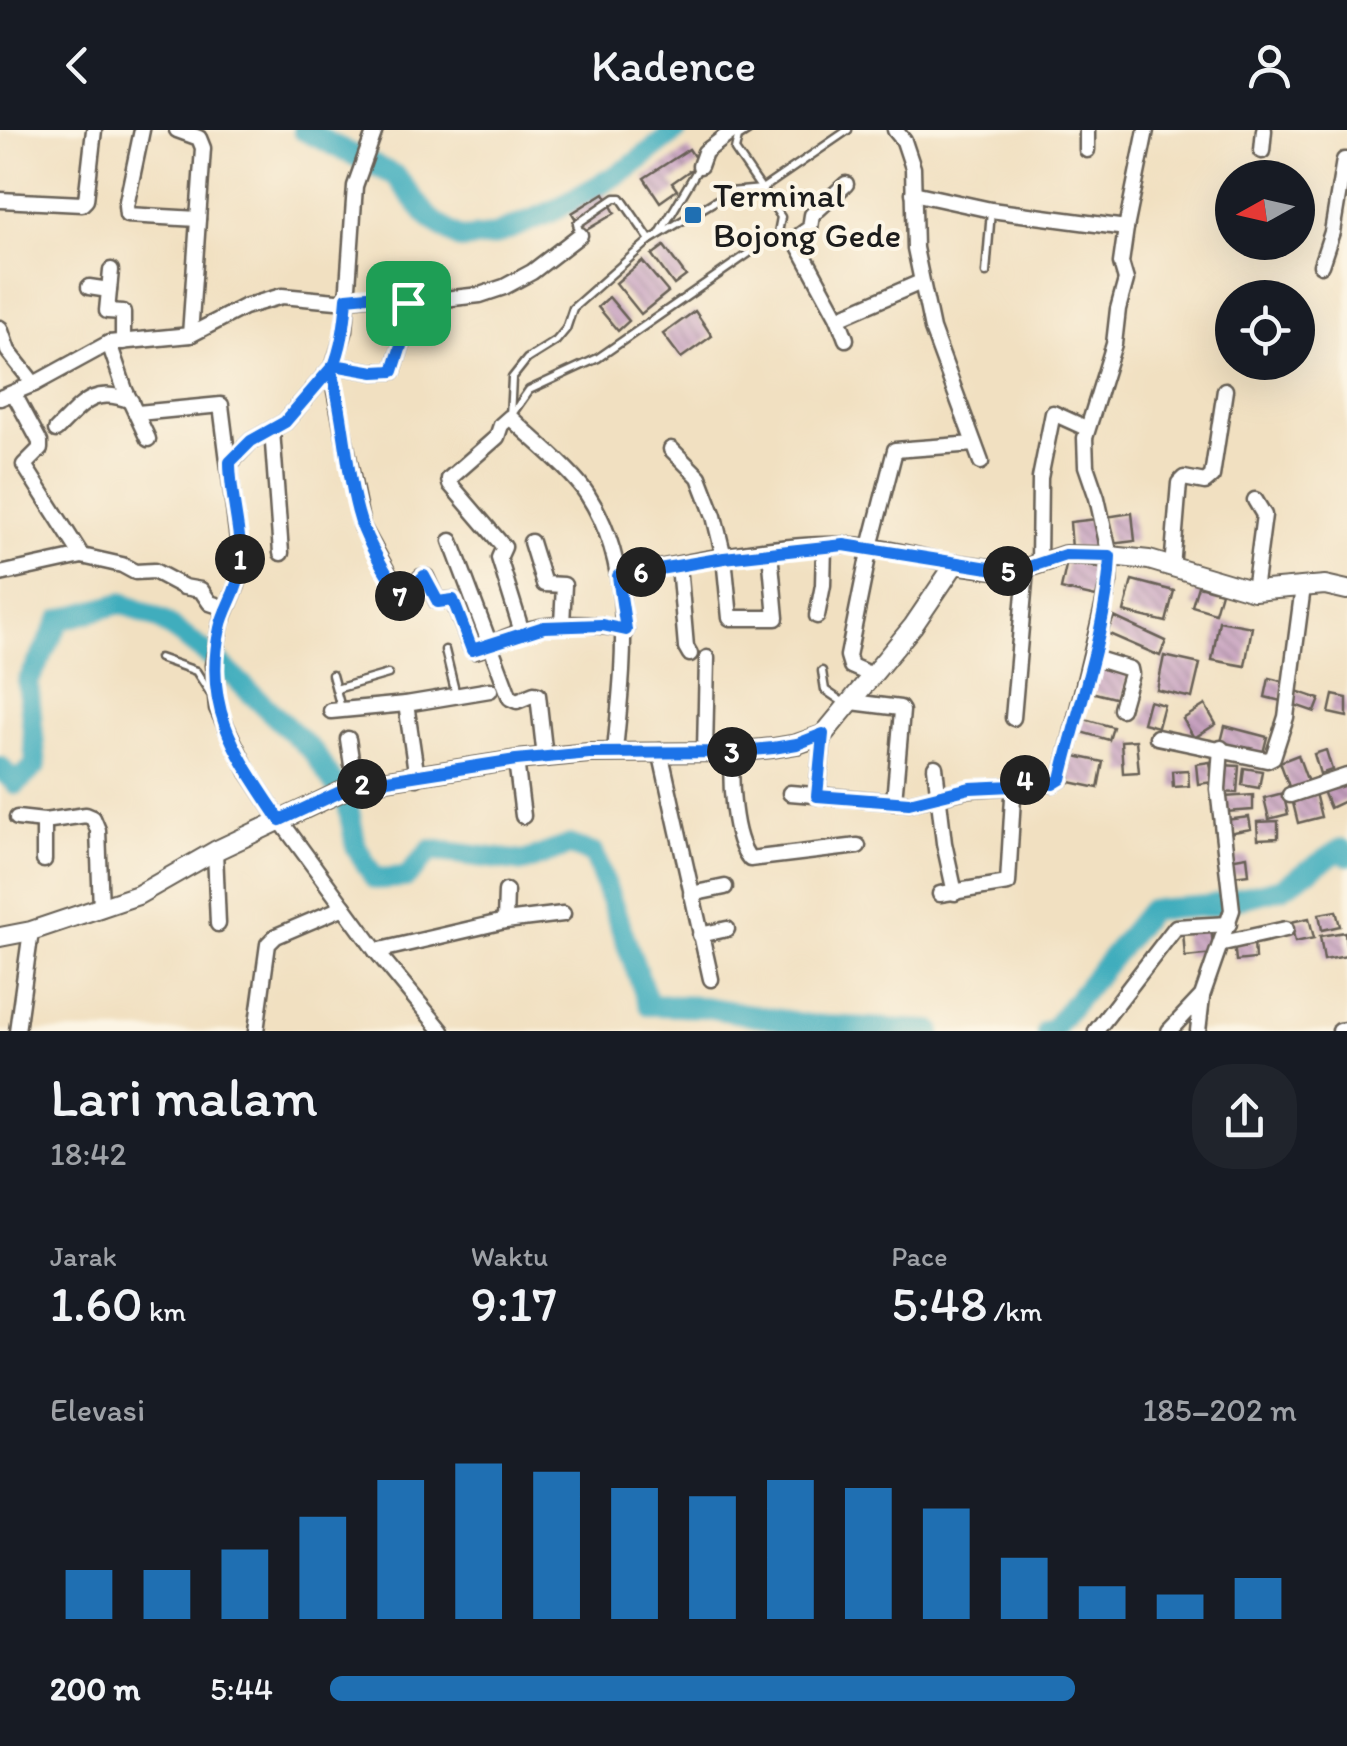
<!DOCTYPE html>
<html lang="id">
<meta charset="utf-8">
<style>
:root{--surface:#171b24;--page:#20242c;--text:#f1f3f6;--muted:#9ea1a6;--accent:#1f6fb2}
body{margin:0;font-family:Itim,sans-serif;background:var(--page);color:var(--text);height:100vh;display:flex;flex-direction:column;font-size:38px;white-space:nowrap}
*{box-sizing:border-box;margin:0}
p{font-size:32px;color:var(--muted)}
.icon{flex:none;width:55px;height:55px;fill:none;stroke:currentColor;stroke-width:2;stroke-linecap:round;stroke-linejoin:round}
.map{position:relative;height:901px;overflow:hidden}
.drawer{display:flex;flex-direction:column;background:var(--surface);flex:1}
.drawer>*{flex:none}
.needle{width:65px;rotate:262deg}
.buttons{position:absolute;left:1215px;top:30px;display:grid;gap:20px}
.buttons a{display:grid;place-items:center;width:100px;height:100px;border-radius:50%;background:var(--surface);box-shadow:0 10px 40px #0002;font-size:50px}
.pin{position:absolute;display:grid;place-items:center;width:85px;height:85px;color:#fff;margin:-42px;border-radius:20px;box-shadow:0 5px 15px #0006}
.km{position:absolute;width:50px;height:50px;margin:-25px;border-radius:50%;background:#222;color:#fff;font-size:28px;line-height:50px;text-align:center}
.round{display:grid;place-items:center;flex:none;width:105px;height:105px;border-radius:40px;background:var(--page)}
.summary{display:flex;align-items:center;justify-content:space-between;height:170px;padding:0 50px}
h1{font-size:55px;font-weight:600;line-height:75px}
.metrics{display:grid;grid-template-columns:repeat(3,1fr);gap:15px;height:170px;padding:10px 50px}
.metrics div{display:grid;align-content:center}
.metrics b{font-size:50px;font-weight:600}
.metrics small{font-size:28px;font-weight:400}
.metrics p{font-size:28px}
.chart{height:280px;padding:20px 50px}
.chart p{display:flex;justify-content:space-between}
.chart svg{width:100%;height:180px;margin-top:10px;stroke:var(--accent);stroke-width:6}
ul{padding:0 50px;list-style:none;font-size:32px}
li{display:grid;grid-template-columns:160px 120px 1fr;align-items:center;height:75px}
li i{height:25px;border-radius:12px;background:var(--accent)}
header{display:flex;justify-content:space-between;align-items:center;height:130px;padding:0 50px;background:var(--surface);font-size:45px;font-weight:600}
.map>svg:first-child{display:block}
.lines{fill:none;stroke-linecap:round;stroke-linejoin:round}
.river{stroke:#3fadbd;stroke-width:22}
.building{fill:url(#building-back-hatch)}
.service-casing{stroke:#676156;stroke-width:11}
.minor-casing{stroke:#676156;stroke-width:19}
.tertiary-casing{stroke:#676156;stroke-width:22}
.service{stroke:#fff;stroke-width:6}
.minor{stroke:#fff;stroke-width:14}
.tertiary{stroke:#fff;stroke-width:18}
.route-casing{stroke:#fff;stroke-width:20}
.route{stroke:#1a73e8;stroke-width:12}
.poi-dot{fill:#1f6fb2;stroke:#fcf5e5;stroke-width:4}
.labels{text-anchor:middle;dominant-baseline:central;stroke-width:8;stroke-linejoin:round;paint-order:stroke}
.poi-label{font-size:35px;fill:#1c1c1c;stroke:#fcf5e5;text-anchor:start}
</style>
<header><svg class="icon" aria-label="back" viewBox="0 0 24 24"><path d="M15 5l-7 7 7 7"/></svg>Kadence<svg class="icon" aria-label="person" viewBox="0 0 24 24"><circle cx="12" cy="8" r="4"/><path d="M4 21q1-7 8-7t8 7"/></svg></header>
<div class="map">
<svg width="1347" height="901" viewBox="0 0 1347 901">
<defs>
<pattern id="building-back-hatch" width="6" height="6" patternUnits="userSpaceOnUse" patternTransform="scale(2.5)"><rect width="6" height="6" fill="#c59ebe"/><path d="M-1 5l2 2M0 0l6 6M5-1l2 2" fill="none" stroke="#9f809a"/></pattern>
</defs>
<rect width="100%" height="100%" fill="#fcf5e5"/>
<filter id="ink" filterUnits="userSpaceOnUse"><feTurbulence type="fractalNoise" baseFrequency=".01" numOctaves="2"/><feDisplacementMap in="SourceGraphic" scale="20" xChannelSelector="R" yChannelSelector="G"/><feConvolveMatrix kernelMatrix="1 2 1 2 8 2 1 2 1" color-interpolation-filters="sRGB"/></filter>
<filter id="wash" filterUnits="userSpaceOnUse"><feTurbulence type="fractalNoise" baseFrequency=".0048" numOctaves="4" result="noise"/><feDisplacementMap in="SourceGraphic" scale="40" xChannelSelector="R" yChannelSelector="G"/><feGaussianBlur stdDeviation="2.25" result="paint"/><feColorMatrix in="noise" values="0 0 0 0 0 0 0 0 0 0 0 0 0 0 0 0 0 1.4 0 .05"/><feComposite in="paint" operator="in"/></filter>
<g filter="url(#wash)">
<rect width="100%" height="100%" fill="#f1e0c1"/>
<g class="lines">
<g class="river">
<path d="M303 0 396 46 429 88 460 109 492 106 551 82 629 38 677 0"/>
<path d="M0 637 16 654 36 635 28 552 60 490 122 473 161 490 217 531 314 623 348 675 356 717 375 749 406 747 431 720 523 732 570 715 594 724 649 875 705 877 810 895 931 901"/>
<path d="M1047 901 1052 900 1150 780 1208 776 1282 758 1341 719 1347 725"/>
</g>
</g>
<g id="blocks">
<g class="building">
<path d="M689 19 699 34 672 53 677 60 660 72 644 48Z"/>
<path d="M604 63 615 83 583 102 572 83Z"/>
<path d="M664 116 686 146 674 155 652 125Z"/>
<path d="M642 131 668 162 641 184 616 153Z"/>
<path d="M609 167 629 191 618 201 598 177Z"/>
<path d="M695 181 712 206 681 228 663 204Z"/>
<path d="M1132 383 1135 411 1110 414 1106 387Z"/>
<path d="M1097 389 1099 417 1072 419 1070 392Z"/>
<path d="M1067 431 1103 439 1096 467 1061 459Z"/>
<path d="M1132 450 1174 461 1166 492 1124 482Z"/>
<path d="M1198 456 1221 462 1215 483 1192 476Z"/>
<path d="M1114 487 1166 511 1160 526 1107 503Z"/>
<path d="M1219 491 1252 497 1245 536 1212 530Z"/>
<path d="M1164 526 1200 534 1192 568 1157 560Z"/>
<path d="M1099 534 1129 542 1122 570 1091 562Z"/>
<path d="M1269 548 1285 552 1281 571 1265 567Z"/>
<path d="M1293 560 1320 569 1315 582 1289 573Z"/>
<path d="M1333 565 1347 568V587L1329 583Z"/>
<path d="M1149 571 1164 575 1158 597 1143 593Z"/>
<path d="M1205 575 1216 594 1194 608 1183 589Z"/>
<path d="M1081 588 1113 597 1109 610 1077 601Z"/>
<path d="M1225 596 1267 607 1262 627 1220 616Z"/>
<path d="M1136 610 1139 642 1123 643 1121 611Z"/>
<path d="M1326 620 1332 640 1320 644 1314 624Z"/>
<path d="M1070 625 1103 632 1098 658 1065 651Z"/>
<path d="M1298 625 1309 655 1291 662 1280 632Z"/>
<path d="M1210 632 1213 652 1198 654 1196 634Z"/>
<path d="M1221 635 1239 636 1237 663 1219 662Z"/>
<path d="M1244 638 1262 641 1259 658 1242 655Z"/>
<path d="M1188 640 1189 656 1173 657 1172 641Z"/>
<path d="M1347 650V670L1330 678 1323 661Z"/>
<path d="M1283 663 1288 684 1269 689 1264 668Z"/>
<path d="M1315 663 1321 687 1298 693 1292 669Z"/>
<path d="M1253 665V680L1225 682 1224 667Z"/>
<path d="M1249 687 1251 699 1228 703 1226 690Z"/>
<path d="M1278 691V708L1258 709 1257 692Z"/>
<path d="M1247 726 1249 744 1232 746 1229 729Z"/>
<path d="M1336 781 1340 796 1322 800 1319 784Z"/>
<path d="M1309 788 1314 808 1295 812 1291 792Z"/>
<path d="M1211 798 1214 824 1185 827 1183 801Z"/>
<path d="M1345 802 1347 826 1324 830 1320 806Z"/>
<path d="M1254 810 1255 829 1236 831 1234 812Z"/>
</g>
</g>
</g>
<g filter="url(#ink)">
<use href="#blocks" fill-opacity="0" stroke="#676156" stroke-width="2.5"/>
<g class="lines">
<defs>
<g id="service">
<path d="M660 103 699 37"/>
<path d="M580 104 577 94 615 68H621L650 110"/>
<path d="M986 143 991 81"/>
<path d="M510 287 512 248 527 229 556 211 566 199 573 178 650 110 730 62 762 59 848 0"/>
<path d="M510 287 529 260 598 228 778 103 781 87 735 20 738 7 749 0"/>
<path d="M445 520 456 565"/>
<path d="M159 528 196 541 210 563"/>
<path d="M822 541 825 560 847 575"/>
<path d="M332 545 341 578"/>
<path d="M336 559 388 544"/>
</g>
<g id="minor">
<path d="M142 0 126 76 127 85 198 89"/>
<path d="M177 0 199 8 203 18 190 205"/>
<path d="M895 0 904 11 913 38 915 118 932 199 981 332"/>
<path d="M1087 20V0"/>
<path d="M1262 21 1264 0"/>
<path d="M700 36 705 22 734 0"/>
<path d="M846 54 812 85 810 98 795 109 838 188 921 152"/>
<path d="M913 63 991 80 1126 98 1146 0"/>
<path d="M0 70 82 74 86 70 94 0"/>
<path d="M1321 135 1332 102 1344 30H1347"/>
<path d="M111 140 107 181 123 182V212"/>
<path d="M89 157 109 160"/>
<path d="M347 169 402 163 408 173 480 165 504 157 532 142 580 105"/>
<path d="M838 188 846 209"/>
<path d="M0 198 8 221 34 254 0 268"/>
<path d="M109 213 125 260 148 309"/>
<path d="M334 235 374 242 393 241 401 216 408 173"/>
<path d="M331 241 362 396 402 468 421 447H426L437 471 453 470 471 517 475 521C487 518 494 513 505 508 542 491 586 492 626 500"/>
<path d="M34 254 109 213 190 205 244 177 282 166 347 172"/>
<path d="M14 264 40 312V319L24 335 82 426 122 435 135 442 154 441 184 457 201 460 210 473 219 476 224 484"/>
<path d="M138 283 221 275 240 426 237 455 221 493 213 535 217 578 248 642 280 690 376 821 442 901"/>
<path d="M56 300C82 275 93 255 131 271"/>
<path d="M272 300 281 423"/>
<path d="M671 319 699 347 714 386 724 427 730 488H776L770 422"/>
<path d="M231 332 251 311 285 292 334 235 345 200 355 56 375 0"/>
<path d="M451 411 510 568 517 571 534 564 538 565 545 628"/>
<path d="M531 412 544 454 564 455 562 494"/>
<path d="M679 435 686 517 690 524"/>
<path d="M1039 435 1040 348 1053 283 1086 298"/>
<path d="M1172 438 1179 353 1184 348 1205 352 1212 346 1225 260"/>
<path d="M0 444 82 426"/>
<path d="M618 446C686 433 779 412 848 415 884 416 920 427 955 434"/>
<path d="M1254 461 1264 385 1255 370"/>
<path d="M817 486 823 455 824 416"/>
<path d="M522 502 499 428 504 417 450 354 449 349 497 307 501 295 510 287C531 308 572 340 587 364 637 440 623 536 615 621"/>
<path d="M1091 527 1130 539 1131 544 1121 579"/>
<path d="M874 546 851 536 848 526 870 417 895 320 974 314"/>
<path d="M852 572 900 578 902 581 894 671"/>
<path d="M331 581 406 574"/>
<path d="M1013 588 1026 440"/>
<path d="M1157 607 1267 630 1273 627 1286 587 1303 457"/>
<path d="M348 609 355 655"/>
<path d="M660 621 711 849"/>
<path d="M705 622 707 528"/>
<path d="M732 622C730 649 732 708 750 729L858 716"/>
<path d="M516 630 523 686"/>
<path d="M935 637 944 713 955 763"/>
<path d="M417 648 406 574 490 560"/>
<path d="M790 663 909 673 970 659 1013 656"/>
<path d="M1290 665 1347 646"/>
<path d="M817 666 823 605"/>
<path d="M17 688 44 691 86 685 93 688 98 700 101 779"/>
<path d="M215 721 218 794"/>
<path d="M44 730V691"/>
<path d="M691 764 725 757"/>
<path d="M940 764 1008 753 1014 650 1053 654 1061 649 1109 452 1110 426 1097 368 1086 336 1085 308 1114 214 1118 179 1126 150 1121 133 1126 98"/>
<path d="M505 791 506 761"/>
<path d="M700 805 727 799"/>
<path d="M1223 813 1286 799"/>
<path d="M376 821 505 791 563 784"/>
<path d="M17 901 31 801"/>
<path d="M256 901 268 814 276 806 344 777"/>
<path d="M1096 901 1176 797 1229 794"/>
<path d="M1169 901 1202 866 1232 780 1218 659 1221 618"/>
<path d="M1198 901 1202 867"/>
<path d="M1340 901 1347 900"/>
</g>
<path id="tertiary" d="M0 807 31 801 138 765 215 721 355 655 516 630 589 623 732 622 773 618 797 614 823 605 913 496 955 434 1014 442 1065 425 1110 426 1149 430 1254 461 1325 455 1347 460"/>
</defs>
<use href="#service" class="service-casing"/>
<use href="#minor" class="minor-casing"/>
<use href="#tertiary" class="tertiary-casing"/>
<use href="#service" class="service"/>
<use href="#minor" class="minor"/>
<use href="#tertiary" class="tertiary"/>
</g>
</g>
<g class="lines" filter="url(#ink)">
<defs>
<path id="route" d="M408 173 401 216 393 241 374 242 334 235 285 292 251 311 230 332C230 368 243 405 240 440 238 461 224 478 220 498 202 580 237 625 280 690L355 655 516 630 589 623 732 622 773 618 797 614 823 604 817 666 909 673 970 658 1013 656 1018 648 1053 654 1061 649C1077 579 1108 497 1110 426L1065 425 1014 442 844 415 724 428 618 446 626 500 602 495 544 497 472 520 453 470 438 472 424 446 402 468C387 445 370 418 361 393 346 346 345 290 332 241 342 217 345 194 347 168L399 163 405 165 408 173"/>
</defs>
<use href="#route" class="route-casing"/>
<use href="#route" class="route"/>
</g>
<rect class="poi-dot" x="683" y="75" width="20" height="20" rx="5"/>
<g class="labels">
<g class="poi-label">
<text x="713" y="65">Terminal<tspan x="713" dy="40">Bojong Gede</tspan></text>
</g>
</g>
</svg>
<div class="buttons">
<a><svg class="needle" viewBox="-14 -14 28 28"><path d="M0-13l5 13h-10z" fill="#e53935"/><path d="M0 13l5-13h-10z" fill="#9ea1a6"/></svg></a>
<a><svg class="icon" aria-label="locate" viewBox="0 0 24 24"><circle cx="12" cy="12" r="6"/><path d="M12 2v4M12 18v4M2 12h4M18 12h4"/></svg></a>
</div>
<div class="pin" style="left:408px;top:173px;background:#1e9e55"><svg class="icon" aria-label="arrive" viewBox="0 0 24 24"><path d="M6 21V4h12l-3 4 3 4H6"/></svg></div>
<b class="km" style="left:240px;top:429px">1</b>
<b class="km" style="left:362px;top:654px">2</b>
<b class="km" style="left:732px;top:622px">3</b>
<b class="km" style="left:1025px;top:650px">4</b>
<b class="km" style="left:1008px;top:441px">5</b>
<b class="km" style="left:641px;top:442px">6</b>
<b class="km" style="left:400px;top:466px">7</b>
</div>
<section class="drawer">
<div class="summary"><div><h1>Lari malam</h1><p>18:42</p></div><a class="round"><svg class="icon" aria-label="share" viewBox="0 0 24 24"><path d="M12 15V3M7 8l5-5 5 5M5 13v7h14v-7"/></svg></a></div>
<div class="metrics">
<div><p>Jarak</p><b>1.60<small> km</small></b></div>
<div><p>Waktu</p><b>9:17</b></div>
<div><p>Pace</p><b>5:48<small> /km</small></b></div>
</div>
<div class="chart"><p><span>Elevasi</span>185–202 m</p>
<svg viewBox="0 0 160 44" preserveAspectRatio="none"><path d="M5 44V32M15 44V32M25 44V27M35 44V19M45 44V10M55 44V6M65 44V8M75 44V12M85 44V14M95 44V10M105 44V12M115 44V17M125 44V29M135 44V36M145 44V38M155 44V34"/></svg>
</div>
<ul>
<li><b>200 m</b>5:44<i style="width:77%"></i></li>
</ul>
</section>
